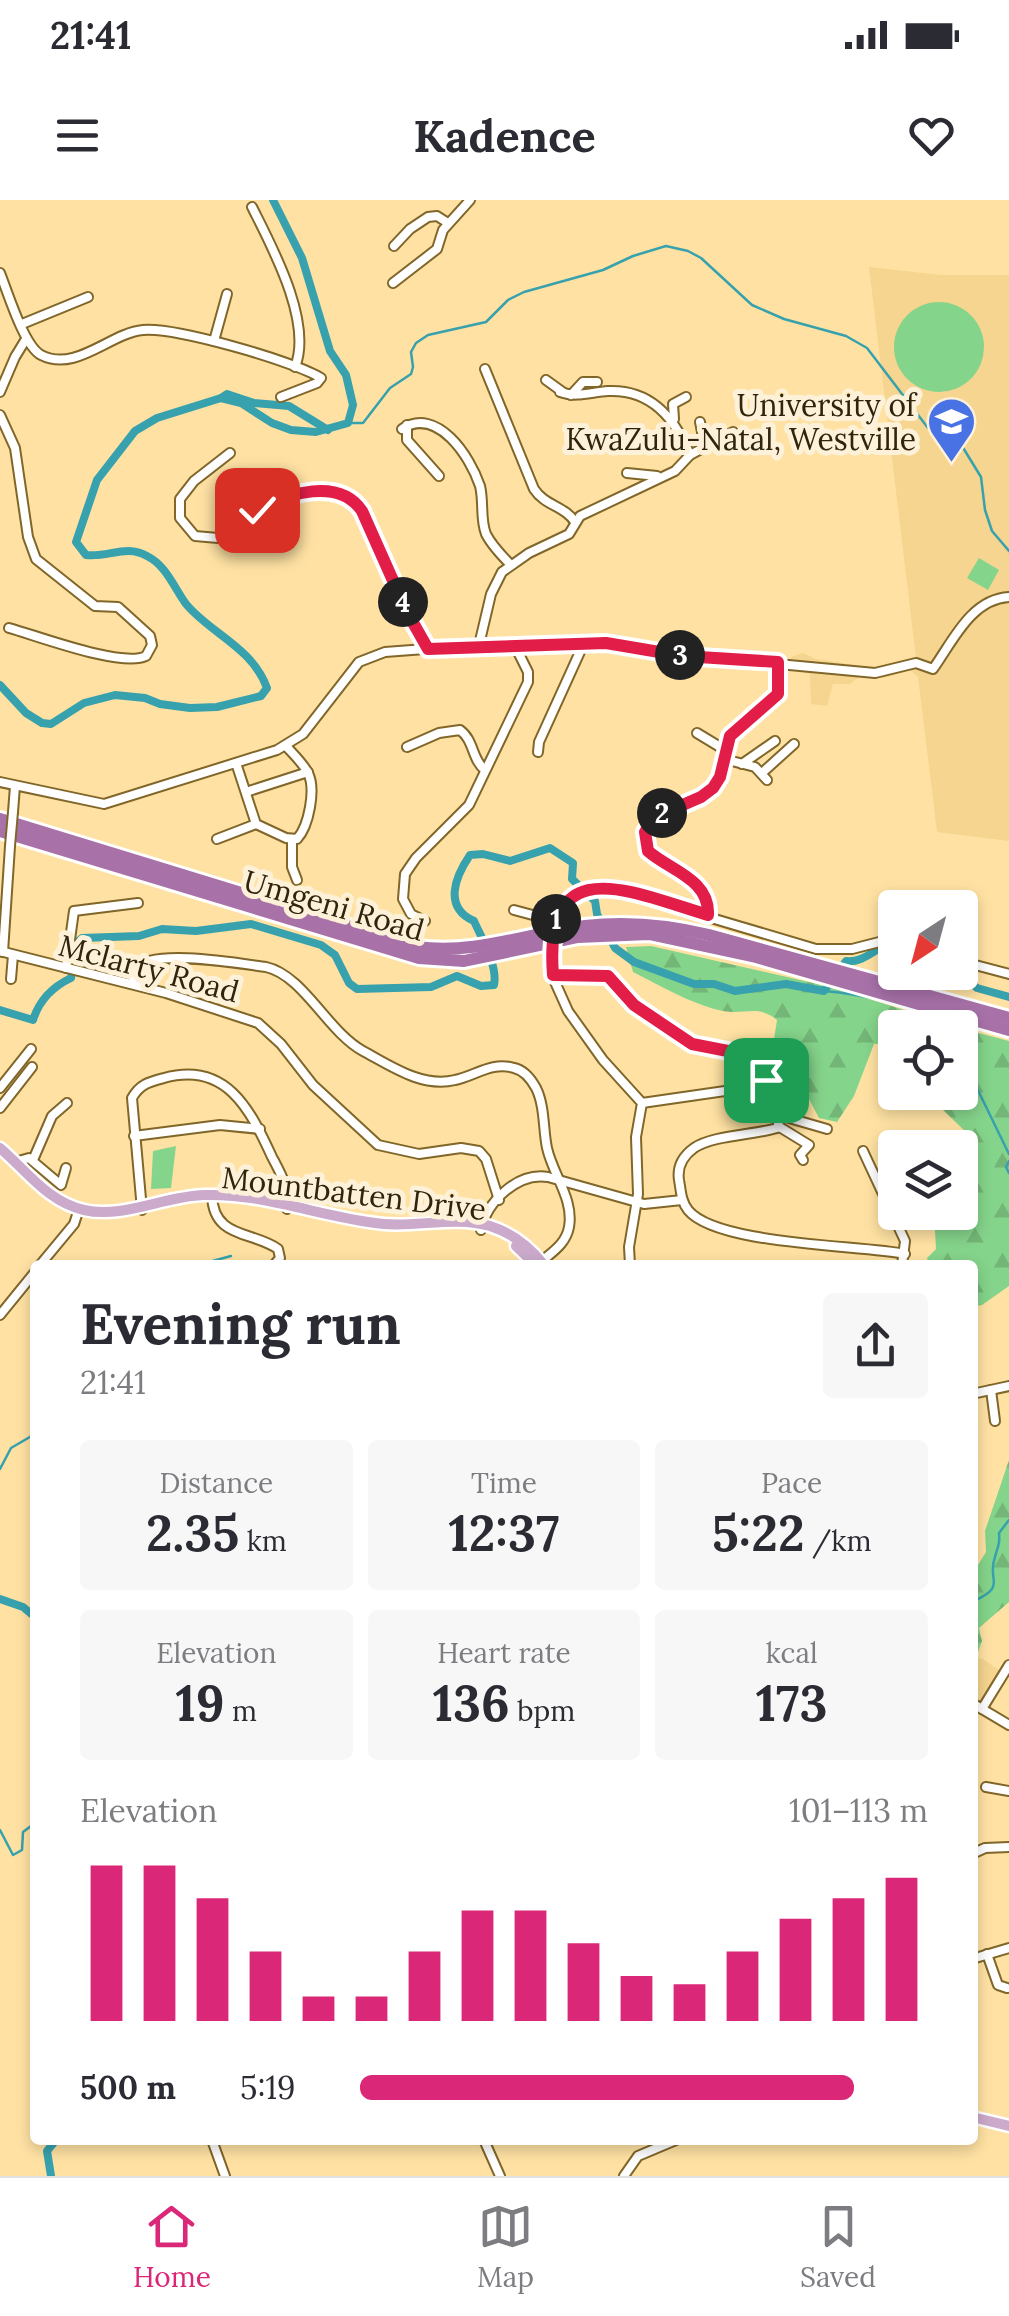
<!DOCTYPE html>
<meta charset="utf-8">
<style>
:root{--surface:#fff;--page:#f7f7f7;--text:#2b2b33;--muted:#7c7c81;--line:#e1e1e2;--accent:#db2777}
body{margin:0;font-family:Lora,serif;background:var(--page);color:var(--text);height:100vh;display:flex;flex-direction:column;font-size:38px;white-space:nowrap}
*{box-sizing:border-box;margin:0}
p{font-size:32px;color:var(--muted)}
.icon{flex:none;width:55px;height:55px;fill:none;stroke:currentColor;stroke-width:2;stroke-linecap:round;stroke-linejoin:round}
.map{position:relative;flex:1;overflow:hidden}
.drawer{position:absolute;left:30px;top:1060px;width:948px;height:885px;display:flex;flex-direction:column;background:var(--surface);border-radius:10px;box-shadow:0 5px 15px #0003}
.drawer>*{flex:none}
.needle{width:65px;rotate:216deg}
.tools{position:absolute;left:878px;top:690px;display:grid;gap:20px}
.tools a{display:grid;place-items:center;width:100px;height:100px;border-radius:10px;background:var(--surface);box-shadow:0 5px 15px #0003;font-size:50px}
.pin{position:absolute;display:grid;place-items:center;width:85px;height:85px;color:#fff;margin:-42px;border-radius:20px;box-shadow:0 5px 15px #0006}
.km{position:absolute;width:50px;height:50px;margin:-25px;border-radius:50%;background:#222;color:#fff;font-size:28px;line-height:50px;text-align:center}
.round{display:grid;place-items:center;flex:none;width:105px;height:105px;border-radius:10px;background:var(--page)}
.summary{display:flex;align-items:center;justify-content:space-between;height:170px;padding:0 50px}
h1{font-size:55px;font-weight:700;line-height:75px}
.metrics{display:grid;grid-template-columns:repeat(3,1fr);gap:15px;height:170px;padding:10px 50px}
.metrics div{display:grid;align-content:center;border-radius:10px;background:var(--page);text-align:center}
.metrics b{font-size:50px;font-weight:700}
.metrics small{font-size:28px;font-weight:400}
.metrics p{font-size:28px}
.chart{height:280px;padding:20px 50px}
.chart p{display:flex;justify-content:space-between}
.chart svg{width:100%;height:180px;margin-top:10px;stroke:var(--accent);stroke-width:6}
ul{padding:0 50px;list-style:none;font-size:32px}
li{display:grid;grid-template-columns:160px 120px 1fr;align-items:center;height:75px}
li i{height:25px;border-radius:12px;background:var(--accent)}
.status{display:flex;justify-content:space-between;align-items:center;height:70px;padding:0 50px;background:var(--surface);direction:ltr}
.status svg{height:28px;fill:currentColor}
header{display:flex;justify-content:space-between;align-items:center;height:130px;padding:0 50px;background:var(--surface);font-size:45px;font-weight:700}
.dock{display:flex;justify-content:space-around;align-items:center;height:140px;border-top:2px solid var(--line);background:var(--surface);font-size:28px;color:var(--muted)}
.dock a{display:grid;justify-items:center;gap:5px}
.dock .selected{color:var(--accent)}
.map>svg:first-child{display:block}
.built{fill:#f5d58f}
.green{fill:#85d48b}
.forest{fill:url(#forest-firs)}
.lines{fill:none;stroke-linecap:round;stroke-linejoin:round}
.stream{stroke:#37a1ad;stroke-width:2.5}
.river{stroke:#37a1ad;stroke-width:8}
.minor-casing{stroke:#806629;stroke-width:12}
.major-casing{stroke:#fff;stroke-width:15}
.highway-casing{stroke:#fff;stroke-width:18}
.minor{stroke:#fff;stroke-width:8}
.major{stroke:#cbaacb;stroke-width:10}
.highway{stroke:#a872a9;stroke-width:12}
.minor-bridge-casing{stroke:#806629;stroke-width:12;stroke-linecap:butt}
.minor-bridge{stroke:#fff;stroke-width:8}
.route-casing{stroke:#fff;stroke-width:20}
.route{stroke:#e11d48;stroke-width:12}
.labels{text-anchor:middle;dominant-baseline:central;stroke-width:10;stroke-linejoin:round;paint-order:stroke}
.poi-label{font-size:30px;fill:#30250c;stroke:#fdf2d9;text-anchor:end}
.street-label{font-size:30px;fill:#30250c;stroke:#fdf2d9}
</style>
<div class="status"><b>21:41</b><svg viewBox="0 0 49 12"><path d="M0 12V9h3v3zM5 12V6h3v6zM10 12V3h3v9zM15 12V0h3v12zM26 1h20v11H26zM47 4h2v5h-2z"/></svg></div>
<header><svg class="icon" aria-label="menu" viewBox="0 0 24 24"><path d="M4 6h16M4 12h16M4 18h16"/></svg>Kadence<svg class="icon" aria-label="heart" viewBox="0 0 24 24"><path d="M12 20l-8-8c-3-5 5-10 8-4 3-6 11-1 8 4z"/></svg></header>
<div class="map">
<svg width="1009" height="1976" viewBox="0 0 1009 1976">
<defs>
<pattern id="forest-firs" width="22" height="20" patternUnits="userSpaceOnUse" patternTransform="scale(2.5)"><rect width="22" height="20" fill="#85d48b"/><path d="M5 1l3.5 6h-7zM16 11l3.5 6h-7z" fill="#73b677"/></pattern>
</defs>
<rect width="100%" height="100%" fill="#ffe2a3"/>
<g class="built">
<path d="M869 67 941 75H1009V641L937 632 918 477 910 470 884 478 860 476 850 484H833L827 506 811 504 810 474 783 467 793 456 803 453 816 459 883 469 916 458Z"/>
<path d="M972 1457 983 1459 1000 1471 980 1504 973 1500Z"/>
</g>
<g class="green">
<circle cx="939" cy="147" r="45"/>
<path d="M979 358 999 370 988 390 967 378Z"/>
<path d="M176 946 171 988 151 989 153 951Z"/>
</g>
<g class="forest">
<path d="M651 746 835 788 957 827 895 828V843L874 844 854 896 837 922 819 918 799 880 803 870 796 861 779 853 774 839 777 820C757 804 746 815 723 811 693 805 661 786 633 772L626 747Z"/>
<path d="M960 828 1009 841V1086L982 1105 973 1107 972 1065H929L927 1058 936 1049 934 1013 960 1012C960 997 965 985 967 969 969 958 967 947 969 935L941 908 933 893 960 892Z"/>
<path d="M1009 1260V1402L979 1428 982 1441 978 1452 973 1448V1373L986 1352 985 1331Z"/>
</g>
<g class="lines">
<g class="stream">
<path d="M348 223H363L390 188 411 174 413 167 411 152 416 143 428 135 486 122 508 100 524 92 603 70 633 56 666 46 688 51 701 58 752 105 784 119 846 136 867 148 928 228 962 246 981 277 985 310 992 331 1009 351"/>
<path d="M824 791C851 793 938 808 954 828"/>
<path d="M960 835 973 880 1009 954"/>
<path d="M1009 961 1006 967 1009 973"/>
<path d="M198 1065 231 1056"/>
<path d="M0 1269 11 1248 35 1234"/>
<path d="M972 1402C1009 1385 986 1382 995 1357 998 1346 1000 1344 999 1333L1009 1320"/>
<path d="M0 1630 13 1655 22 1650 23 1632 35 1623"/>
</g>
<g class="river">
<path d="M221 198 227 194 254 203 289 206 328 230"/>
<path d="M0 485 26 513 42 523 51 524 84 503 115 495 145 498 160 504 190 508 217 507 261 496 267 488C252 447 211 434 186 404 174 388 167 366 147 356 126 344 108 358 86 355L76 342 97 280 135 231 157 218 221 198 241 203 272 223 291 230 316 232 348 223 353 205 346 175 330 151 302 58 273 0"/>
<path d="M958 772 977 788 1009 797"/>
<path d="M0 810 33 820C39 801 52 787 71 778L77 742 82 738 139 736 162 729 196 731 251 724 321 745 335 755 349 783 357 789 431 787 457 776 481 786 494 785C498 766 482 739 474 721 443 707 455 677 470 655L483 654 510 661 550 648 573 663 572 679 595 701 597 714 615 748 634 762 694 784H714L735 791 786 784 824 791 846 761C867 763 875 745 895 743"/>
<path d="M0 1399 23 1407 35 1417"/>
<path d="M51 1976 47 1951 56 1940"/>
</g>
<defs>
<g id="minor">
<path d="M252 7C272 47 313 122 295 167"/>
<path d="M394 46 410 29 428 17 437 16 448 23"/>
<path d="M0 73C8 93 24 146 41 155 76 173 110 133 143 130 175 127 294 161 321 178L317 183 281 197"/>
<path d="M393 83 437 49 443 30 470 0"/>
<path d="M22 124 88 97"/>
<path d="M214 141 227 94"/>
<path d="M485 169 534 289C545 306 565 306 575 322"/>
<path d="M546 180 564 193"/>
<path d="M0 192 15 157 26 139"/>
<path d="M560 192C577 198 591 192 608 191 651 189 675 218 690 255"/>
<path d="M571 195 583 182H597"/>
<path d="M0 215 15 248 28 337 36 359 95 406 118 407 150 436 152 445 146 456C122 468 38 436 9 428"/>
<path d="M674 219 673 204 686 197"/>
<path d="M700 222 705 247"/>
<path d="M407 225V240L439 276"/>
<path d="M402 229C437 206 470 256 480 286 484 302 480 319 486 334 492 346 502 356 511 365"/>
<path d="M230 253 194 281 180 299V318L195 336 218 338 267 304 325 289 345 294 361 311 428 449"/>
<path d="M627 273 657 276"/>
<path d="M479 445 491 394 502 372 529 353 569 334 580 316 675 271 690 255 733 232"/>
<path d="M697 533 725 550"/>
<path d="M407 547 439 533 460 530C474 540 472 560 485 570"/>
<path d="M538 552 539 542 584 443"/>
<path d="M724 559 755 567 767 580"/>
<path d="M236 563 256 624 286 638 297 639C309 626 316 589 308 573 303 563 293 554 286 546"/>
<path d="M742 564 775 541"/>
<path d="M763 572 794 544"/>
<path d="M0 582 104 604 277 550 303 534 359 462 385 452 479 445 603 443 683 455 875 473 916 463 933 469C953 441 971 399 1009 397"/>
<path d="M246 592 308 572"/>
<path d="M13 612 15 586"/>
<path d="M217 639 256 624"/>
<path d="M292 640V667L297 680"/>
<path d="M514 710 555 721"/>
<path d="M708 715C709 679 669 670 648 651L645 632C656 607 683 609 703 596 725 582 718 561 728 541 737 520 765 512 779 493L778 462"/>
<path d="M425 721 411 714 403 699 405 674 416 658 469 605 528 482V472L514 444"/>
<path d="M554 726C562 702 579 690 603 686L816 749H852L895 738"/>
<path d="M0 751 166 793 258 823 281 844 313 885 378 945 419 954 461 948 479 951 486 959 499 1000"/>
<path d="M3 752 10 646"/>
<path d="M960 761 1009 774"/>
<path d="M552 762 555 782 568 811 603 860 642 903 636 937 638 994 629 1047 630 1065"/>
<path d="M66 768 74 711 138 703"/>
<path d="M553 775 608 777 634 805 692 844 735 853 773 887 783 908 777 928C754 935 713 935 694 948 683 956 677 967 679 980 681 991 681 1001 688 1010 716 1045 859 1045 905 1054"/>
<path d="M11 779 13 755"/>
<path d="M132 784C133 781 135 771 137 768 152 748 242 764 266 767 303 775 328 832 363 851 391 866 422 888 455 880 475 876 492 861 514 868 524 870 531 879 536 888 545 906 543 929 547 948 553 975 574 999 569 1027 566 1044 552 1052 541 1062"/>
<path d="M0 888 31 849"/>
<path d="M642 903 725 891 778 895"/>
<path d="M0 908 32 867"/>
<path d="M782 916 827 929"/>
<path d="M778 926 809 945 800 955 803 960"/>
<path d="M134 936 220 925 260 929"/>
<path d="M863 951 905 1041 902 1065"/>
<path d="M33 960 52 916 67 903"/>
<path d="M15 962 29 958 61 985 66 968"/>
<path d="M212 995C213 1039 253 1031 278 1049L280 1058 274 1065"/>
<path d="M142 1010 132 898C140 884 149 882 164 878 226 861 250 909 272 957 281 974 290 989 287 1009"/>
<path d="M481 1030C487 1001 518 972 548 977L644 1004 682 1000"/>
<path d="M40 1065 74 1024 79 1009"/>
<path d="M0 1115 35 1072"/>
<path d="M991 1190 995 1221"/>
<path d="M972 1194 1009 1186"/>
<path d="M972 1503 1009 1525"/>
<path d="M982 1509 1009 1465"/>
<path d="M986 1587 1009 1591"/>
<path d="M972 1654 985 1648 1009 1647"/>
<path d="M987 1754 998 1785 1007 1788"/>
<path d="M972 1759 1009 1748"/>
<path d="M212 1940 225 1976"/>
<path d="M484 1940 500 1976"/>
<path d="M624 1976 638 1956 676 1940"/>
</g>
<g id="major">
<path d="M0 948C27 971 48 1002 84 1010 123 1019 164 996 204 995 266 993 323 1018 384 1024 419 1027 455 1016 490 1026 512 1033 530 1047 544 1065"/>
<path d="M516 1046 536 1065"/>
<path d="M972 1917 1009 1926"/>
</g>
<g id="highway">
<path d="M0 619 417 747C476 755 528 733 585 726 627 721 668 725 709 735L1009 818"/>
<path d="M0 631 419 758 464 761 578 737 649 734 756 757 1009 830"/>
</g>
</defs>
<use href="#minor" class="minor-casing"/>
<use href="#major" class="major-casing"/>
<use href="#highway" class="highway-casing"/>
<use href="#minor" class="minor"/>
<use href="#major" class="major"/>
<use href="#highway" class="highway"/>
<defs>
<g id="minor-bridge">
<path d="M10 646 13 612"/>
<path d="M552 762 554 726"/>
</g>
</defs>
<use href="#minor-bridge" class="minor-bridge-casing"/>
<use href="#minor-bridge" class="minor-bridge"/>
</g>
<g class="lines">
<defs>
<path id="route" d="M257 310C288 293 339 277 362 311L407 412 428 449 606 443 683 456 778 462V494L730 536 720 577 713 588 701 597 655 617 645 632 648 651C669 670 710 679 708 715 631 692 543 648 553 775L608 776 634 805 692 844 733 852 766 880"/>
</defs>
<use href="#route" class="route-casing"/>
<use href="#route" class="route"/>
</g>
<defs>
<symbol id="university-pin" viewBox="-11 -11 22 30"><path d="M0 17L-7.5 6A9.5 9.5 0 1 1 7.5 6Z" fill="#4972e4" stroke="#fdf2d9"/><path d="M0-5L7-2L0 1L-7-2ZM-4 1L0 2.5L4 1V4Q0 6-4 4Z" fill="#fff"/></symbol>
</defs>
<g fill-rule="evenodd">
<use href="#university-pin" x="924" y="194" width="55" height="75"/>
</g>
<g class="labels">
<g class="poi-label">
<text x="916" y="205">University of<tspan x="916" dy="34">KwaZulu-Natal, Westville</tspan></text>
</g>
<g class="street-label">
<text transform="translate(334 705) rotate(16)">Umgeni Road</text>
<text transform="translate(149 768) rotate(15)">Mclarty Road</text>
<text transform="translate(354 993) rotate(7)">Mountbatten Drive</text>
</g>
</g>
</svg>
<div class="tools">
<a><svg class="needle" viewBox="-14 -14 28 28"><path d="M0-13l5 13h-10z" fill="#e53935"/><path d="M0 13l5-13h-10z" fill="#7c7c81"/></svg></a>
<a><svg class="icon" aria-label="locate" viewBox="0 0 24 24"><circle cx="12" cy="12" r="6"/><path d="M12 2v4M12 18v4M2 12h4M18 12h4"/></svg></a>
<a><svg class="icon" aria-label="layers" viewBox="0 0 24 24"><path d="M12 4l9 5-9 5-9-5zM3 14l9 5 9-5"/></svg></a>
</div>
<div class="pin" style="left:766px;top:880px;background:#1e9e55"><svg class="icon" aria-label="arrive" viewBox="0 0 24 24"><path d="M6 21V4h12l-3 4 3 4H6"/></svg></div>
<div class="pin" style="left:257px;top:310px;background:#d93025"><svg class="icon" aria-label="check" viewBox="0 0 24 24"><path d="M5 12l5 5 9-10"/></svg></div>
<b class="km" style="left:556px;top:719px">1</b>
<b class="km" style="left:662px;top:613px">2</b>
<b class="km" style="left:680px;top:455px">3</b>
<b class="km" style="left:403px;top:402px">4</b>
<section class="drawer">
<div class="summary"><div><h1>Evening run</h1><p>21:41</p></div><a class="round"><svg class="icon" aria-label="share" viewBox="0 0 24 24"><path d="M12 15V3M7 8l5-5 5 5M5 13v7h14v-7"/></svg></a></div>
<div class="metrics">
<div><p>Distance</p><b>2.35<small> km</small></b></div>
<div><p>Time</p><b>12:37</b></div>
<div><p>Pace</p><b>5:22<small> /km</small></b></div>
</div>
<div class="metrics">
<div><p>Elevation</p><b>19<small> m</small></b></div>
<div><p>Heart rate</p><b>136<small> bpm</small></b></div>
<div><p>kcal</p><b>173</b></div>
</div>
<div class="chart"><p><span>Elevation</span>101–113 m</p>
<svg viewBox="0 0 160 44" preserveAspectRatio="none"><path d="M5 44V6M15 44V6M25 44V14M35 44V27M45 44V38M55 44V38M65 44V27M75 44V17M85 44V17M95 44V25M105 44V33M115 44V35M125 44V27M135 44V19M145 44V14M155 44V9"/></svg>
</div>
<ul>
<li><b>500 m</b>5:19<i style="width:87%"></i></li>
</ul>
</section>
</div>
<nav class="dock">
<a class="selected"><svg class="icon" aria-label="home" viewBox="0 0 24 24"><path d="M3 11l9-7 9 7M6 9v11h12V9"/></svg>Home</a>
<a><svg class="icon" aria-label="map" viewBox="0 0 24 24"><path d="M3 6l6-2 6 2 6-2v14l-6 2-6-2-6 2zM9 4v14M15 6v14"/></svg>Map</a>
<a><svg class="icon" aria-label="saved" viewBox="0 0 24 24"><path d="M7 4h10v16l-5-4-5 4z"/></svg>Saved</a>
</nav>
